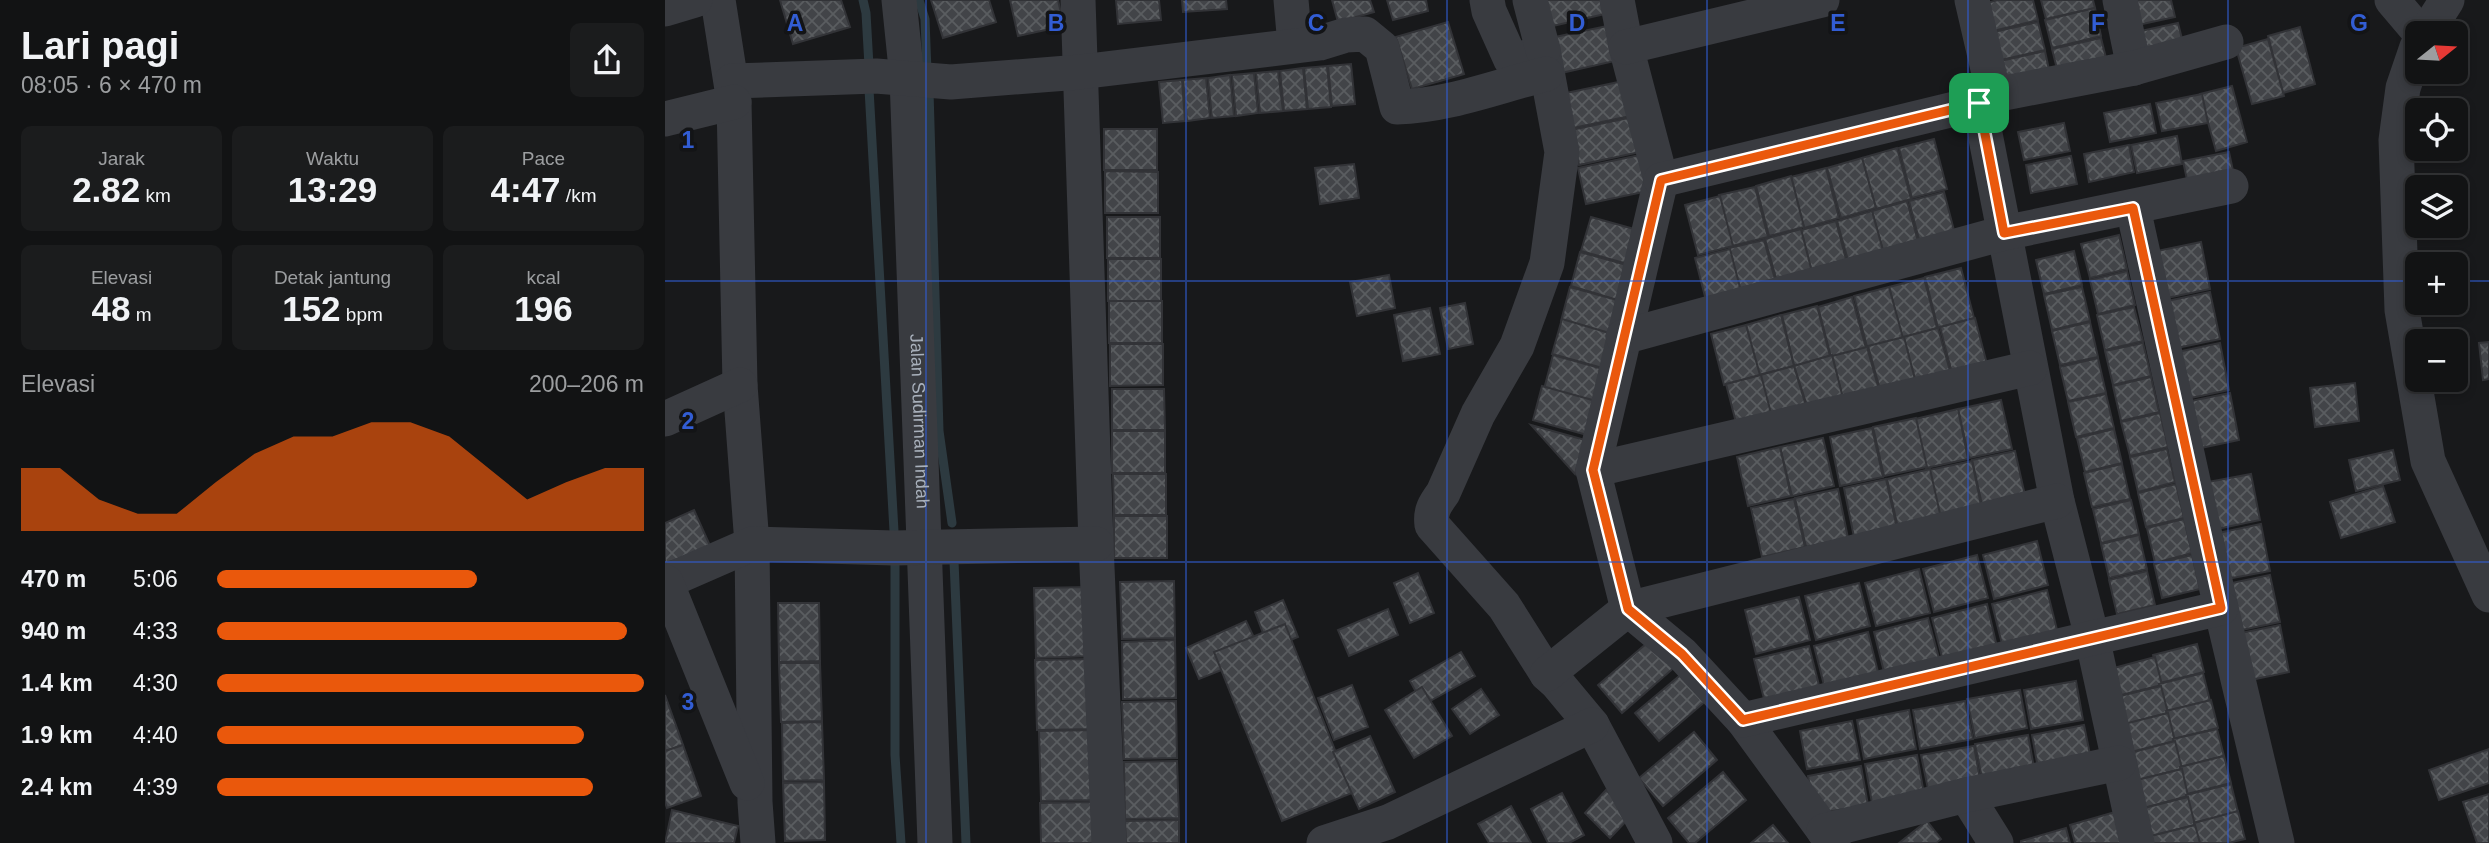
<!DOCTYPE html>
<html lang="id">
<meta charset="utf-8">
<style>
:root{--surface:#121314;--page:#1b1c1d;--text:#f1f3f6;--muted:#9c9ea0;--line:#313234;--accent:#ea580c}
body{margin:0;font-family:Arial,sans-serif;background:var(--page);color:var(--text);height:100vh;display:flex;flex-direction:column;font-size:26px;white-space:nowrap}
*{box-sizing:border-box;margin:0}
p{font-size:23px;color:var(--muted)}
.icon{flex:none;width:38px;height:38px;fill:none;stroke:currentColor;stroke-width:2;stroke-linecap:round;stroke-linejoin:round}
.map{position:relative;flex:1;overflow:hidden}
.sheet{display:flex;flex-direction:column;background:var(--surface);width:665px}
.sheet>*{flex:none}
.needle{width:46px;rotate:72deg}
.buttons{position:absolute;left:1740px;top:21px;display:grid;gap:14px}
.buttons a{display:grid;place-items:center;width:63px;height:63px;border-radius:10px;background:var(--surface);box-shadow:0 4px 10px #0003,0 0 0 2px var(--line);font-size:35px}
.pin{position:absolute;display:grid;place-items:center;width:60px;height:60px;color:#fff;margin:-30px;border-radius:14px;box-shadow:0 4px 10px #0006}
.round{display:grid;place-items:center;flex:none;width:74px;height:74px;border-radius:10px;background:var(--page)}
.overview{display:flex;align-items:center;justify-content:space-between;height:119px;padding:0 21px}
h1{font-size:38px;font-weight:700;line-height:52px}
.stats{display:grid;grid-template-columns:repeat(3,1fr);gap:10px;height:119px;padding:7px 21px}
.stats div{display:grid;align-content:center;border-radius:10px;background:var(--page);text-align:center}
.stats b{font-size:35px;font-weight:700}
.stats small{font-size:19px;font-weight:400}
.stats p{font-size:19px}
.chart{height:196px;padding:14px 21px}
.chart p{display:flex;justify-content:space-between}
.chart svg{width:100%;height:126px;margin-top:7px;fill:var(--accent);opacity:.7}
ul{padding:0 21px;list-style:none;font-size:23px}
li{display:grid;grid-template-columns:112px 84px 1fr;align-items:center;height:52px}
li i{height:18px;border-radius:9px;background:var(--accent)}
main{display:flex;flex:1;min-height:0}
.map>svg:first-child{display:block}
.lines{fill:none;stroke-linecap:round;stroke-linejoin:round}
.stream{stroke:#2d3a40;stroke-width:9}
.building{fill:url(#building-cross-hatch);stroke:#323337;stroke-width:2}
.street{stroke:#393b40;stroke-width:35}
.route-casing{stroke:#fff;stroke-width:14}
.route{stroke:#ea580c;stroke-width:9}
.grid{fill:none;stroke:#325dd4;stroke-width:2;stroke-opacity:0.55}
.labels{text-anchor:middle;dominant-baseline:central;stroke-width:7;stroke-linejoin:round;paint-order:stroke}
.street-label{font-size:18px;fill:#a9b1bc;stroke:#131416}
.grid-label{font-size:23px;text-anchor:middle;font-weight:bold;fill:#325dd4;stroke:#131416;stroke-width:7;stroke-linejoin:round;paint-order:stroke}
</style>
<main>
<section class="sheet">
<div class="overview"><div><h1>Lari pagi</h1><p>08:05 · 6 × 470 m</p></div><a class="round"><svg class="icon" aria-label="share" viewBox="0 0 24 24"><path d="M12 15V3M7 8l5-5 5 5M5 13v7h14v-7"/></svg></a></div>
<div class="stats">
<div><p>Jarak</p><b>2.82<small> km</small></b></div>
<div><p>Waktu</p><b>13:29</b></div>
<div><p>Pace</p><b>4:47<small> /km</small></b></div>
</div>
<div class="stats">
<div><p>Elevasi</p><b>48<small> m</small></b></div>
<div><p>Detak jantung</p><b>152<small> bpm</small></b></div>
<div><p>kcal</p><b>196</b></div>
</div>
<div class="chart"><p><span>Elevasi</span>200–206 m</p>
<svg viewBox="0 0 160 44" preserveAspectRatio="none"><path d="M0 44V22L10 22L20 33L30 38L40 38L50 27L60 17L70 11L80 11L90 6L100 6L110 11L120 22L130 33L140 27L150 22L160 22V44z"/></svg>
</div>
<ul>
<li><b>470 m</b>5:06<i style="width:61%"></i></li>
<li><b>940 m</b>4:33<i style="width:96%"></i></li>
<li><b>1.4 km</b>4:30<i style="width:100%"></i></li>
<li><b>1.9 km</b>4:40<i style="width:86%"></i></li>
<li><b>2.4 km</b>4:39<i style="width:88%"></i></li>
</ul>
</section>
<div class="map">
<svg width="1824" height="843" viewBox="0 0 1824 843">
<defs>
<pattern id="building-cross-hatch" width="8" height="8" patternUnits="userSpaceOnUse" patternTransform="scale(1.75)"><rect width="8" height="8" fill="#424448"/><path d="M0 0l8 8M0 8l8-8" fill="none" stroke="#5a5d60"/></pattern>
</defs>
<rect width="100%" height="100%" fill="#18191b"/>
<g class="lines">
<g class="stream">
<path d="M198 0 201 13 204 66"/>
<path d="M254 0 260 19 262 72"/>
<path d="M204 89 229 531"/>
<path d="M264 91 274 431 287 523"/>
<path d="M230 558V755L236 843"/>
<path d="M289 561 301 843"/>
</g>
</g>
<g class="building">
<path d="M115 0H176L185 27 128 44Z"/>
<path d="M266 0H324L331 22 278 38Z"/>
<path d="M345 0H393L399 26 353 36Z"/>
<path d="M451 0H494L496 20 453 24Z"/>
<path d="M517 0H561L562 9 518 12Z"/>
<path d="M667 0H705L709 12 673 22Z"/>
<path d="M722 0H761L763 11 728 20Z"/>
<path d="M873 0H938L940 14 879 28Z"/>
<path d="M1333 0H1368L1373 20 1324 32 1318 4Z"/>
<path d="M1376 0H1428L1430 8 1381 19Z"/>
<path d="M1462 0H1506L1510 17 1468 26Z"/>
<path d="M1430 8 1436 36 1387 48 1380 20Z"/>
<path d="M783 22 799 74 747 89 731 37Z"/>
<path d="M1373 22 1380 50 1331 61 1324 33Z"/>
<path d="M1513 23 1520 51 1478 60 1471 32Z"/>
<path d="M947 25 954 60 892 74 885 38Z"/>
<path d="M1635 27 1650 84 1618 93 1603 36Z"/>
<path d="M1436 38 1443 66 1394 77 1387 49Z"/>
<path d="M1603 39 1619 96 1587 104 1571 48Z"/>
<path d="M1380 51 1386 79 1337 91 1331 62Z"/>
<path d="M686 64 690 104 667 106 663 66Z"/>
<path d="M662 66 666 107 643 109 639 68Z"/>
<path d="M638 68 642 109 619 111 615 71Z"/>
<path d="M613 71 618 111 595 113 591 73Z"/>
<path d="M589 73 593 113 571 116 567 75Z"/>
<path d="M565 75 569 116 547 118 543 78Z"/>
<path d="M541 78 545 118 522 121 518 80Z"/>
<path d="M517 80 520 121 498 123 494 82Z"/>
<path d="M963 80 970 115 908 128 901 93Z"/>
<path d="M1567 86 1582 142 1551 151 1535 94Z"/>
<path d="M1537 94 1543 123 1497 131 1491 103Z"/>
<path d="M1485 104 1491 133 1445 142 1439 113Z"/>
<path d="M968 117 975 152 914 165 906 130Z"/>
<path d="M1399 123 1405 151 1359 160 1353 132Z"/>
<rect x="439" y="129" width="53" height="41"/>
<path d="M1512 136 1517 164 1472 173 1466 145Z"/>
<path d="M1269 139 1282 189 1247 198 1234 148Z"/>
<path d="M1464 145 1469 172 1424 182 1419 154Z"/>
<path d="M1232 148 1246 199 1211 209 1197 158Z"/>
<path d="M1564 152 1570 180 1524 189 1518 161Z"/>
<path d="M975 155 983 191 921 204 913 168Z"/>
<path d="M1406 156 1412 184 1366 193 1361 165Z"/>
<path d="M1197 158 1211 208 1176 218 1162 168Z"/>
<path d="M689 164 694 198 655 204 650 168Z"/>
<path d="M1161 168 1174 218 1139 228 1126 177Z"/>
<path d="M440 171 493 172V213H440Z"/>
<path d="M1126 176 1139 227 1104 236 1091 186Z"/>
<path d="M1090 187 1103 237 1067 246 1054 195Z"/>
<path d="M1279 192 1292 242 1257 251 1244 201Z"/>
<path d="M1055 196 1068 246 1033 255 1020 205Z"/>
<path d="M1242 201 1256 252 1221 262 1207 211Z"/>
<path d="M1207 211 1221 261 1186 271 1172 221Z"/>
<rect x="442" y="217" width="53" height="41"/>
<path d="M926 217 980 232 970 266 916 251Z"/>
<path d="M1171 221 1184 271 1149 281 1136 230Z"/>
<path d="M1136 229 1149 280 1114 289 1100 239Z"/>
<path d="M1454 235 1462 269 1425 278 1416 244Z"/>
<path d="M1099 240 1113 290 1077 299 1064 248Z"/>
<path d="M1536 242 1545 289 1502 298 1492 251Z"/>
<path d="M1065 249 1078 299 1043 308 1030 258Z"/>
<path d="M1409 251 1417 285 1379 294 1371 260Z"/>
<path d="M915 252 969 267 959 302 906 286Z"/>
<rect x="443" y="259" width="53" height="42"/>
<path d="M1296 268 1309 318 1273 328 1260 277Z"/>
<path d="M1462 271 1470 305 1433 314 1425 280Z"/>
<path d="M724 275 730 308 692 316 685 282Z"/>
<path d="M1259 278 1272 328 1237 338 1224 287Z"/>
<path d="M905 287 959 302 949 336 896 321Z"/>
<path d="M1224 287 1238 338 1202 347 1189 296Z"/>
<path d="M1417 287 1425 321 1387 330 1379 295Z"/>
<path d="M1545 292 1555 339 1512 348 1502 301Z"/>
<path d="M1187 297 1201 348 1166 357 1153 307Z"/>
<rect x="444" y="301" width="53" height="42"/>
<path d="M800 303 808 344 783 349 775 308Z"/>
<path d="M1152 306 1165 356 1129 366 1117 315Z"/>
<path d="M1469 307 1478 341 1440 350 1432 315Z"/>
<path d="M765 308 775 354 738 361 729 315Z"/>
<path d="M1116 315 1129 366 1094 375 1081 325Z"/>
<path d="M1310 318 1323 368 1288 377 1275 327Z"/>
<path d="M897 319 951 335 941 369 887 354Z"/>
<path d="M1425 322 1433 357 1395 365 1387 331Z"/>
<path d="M1081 325 1095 375 1059 385 1046 334Z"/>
<path d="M1273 328 1287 378 1252 387 1238 337Z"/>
<path d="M1239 337 1252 387 1217 397 1203 346Z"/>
<path d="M1824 342V379L1818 380 1814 343Z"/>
<path d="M1478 343 1486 376 1448 385 1440 351Z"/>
<path d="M1555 343 1564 390 1521 399 1512 352Z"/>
<path d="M445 344H498V385L445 386Z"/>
<path d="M1202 347 1216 397 1180 407 1167 356Z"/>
<path d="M888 355 942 370 932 404 879 389Z"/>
<path d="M1167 355 1180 406 1145 415 1129 366Z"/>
<path d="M1433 358 1441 393 1403 401 1395 367Z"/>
<path d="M1129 366 1144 416 1109 425 1095 375Z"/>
<path d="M1096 375 1109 425 1074 434 1061 384Z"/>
<path d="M1486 377 1494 412 1456 421 1448 386Z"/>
<path d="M1690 383 1694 421 1650 427 1645 388Z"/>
<path d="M877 386 931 401 922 435 868 420Z"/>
<path d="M447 389H499L500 430H447Z"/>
<path d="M1565 393 1574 440 1531 449 1521 402Z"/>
<path d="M1441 394 1449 428 1411 437 1403 402Z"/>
<path d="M1336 400 1347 449 1304 458 1293 409Z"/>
<path d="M1293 409 1303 459 1261 468 1250 419Z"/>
<path d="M1495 413 1503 447 1465 456 1456 422Z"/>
<path d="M1251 418 1262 467 1219 476 1208 427Z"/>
<path d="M866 425 920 440 910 474Z"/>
<path d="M1207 428 1218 477 1175 486 1165 437Z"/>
<path d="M1449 429 1457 463 1420 472 1412 438Z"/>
<rect x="447" y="431" width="53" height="42"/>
<path d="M1158 438 1169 486 1127 496 1115 447Z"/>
<path d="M1115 447 1126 496 1083 506 1072 457Z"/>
<path d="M1502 449 1510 482 1473 492 1465 457Z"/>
<path d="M1728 450 1735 480 1691 491 1684 460Z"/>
<path d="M1350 451 1361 500 1318 509 1307 460Z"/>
<path d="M1307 461 1317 510 1275 519 1264 470Z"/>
<path d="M1457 464 1465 499 1427 507 1419 473Z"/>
<path d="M1265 469 1276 518 1233 528 1222 479Z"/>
<path d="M448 474H501V515H449Z"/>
<path d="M1586 474 1595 520 1552 529 1543 482Z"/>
<path d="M1221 479 1232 528 1189 537 1179 488Z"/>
<path d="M1511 484 1519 518 1481 527 1473 493Z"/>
<path d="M1718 486 1730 522 1676 538 1665 502Z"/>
<path d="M1173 489 1183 538 1141 547 1130 498Z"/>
<path d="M1129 499 1140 547 1097 557 1086 508Z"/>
<path d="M1466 500 1474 534 1436 543 1428 509Z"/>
<path d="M29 510 47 550 0 563V523Z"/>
<rect x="449" y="516" width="53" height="42"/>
<path d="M1519 519 1527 553 1490 563 1482 528Z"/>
<path d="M1596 524 1605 571 1562 579 1553 533Z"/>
<path d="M1474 535 1482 569 1444 578 1436 544Z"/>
<path d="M1372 541 1383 585 1329 599 1318 555Z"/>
<path d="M1312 555 1323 598 1269 612 1258 569Z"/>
<path d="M1527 555 1535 589 1497 598 1489 564Z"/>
<path d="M1254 569 1265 613 1211 626 1200 583Z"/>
<path d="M1482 571 1490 605 1452 614 1444 580Z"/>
<path d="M753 573 769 613 745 623 729 583Z"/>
<path d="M1605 575 1615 622 1572 631 1562 584Z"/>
<path d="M509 581 510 638 457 639 455 582Z"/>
<path d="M1194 583 1205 626 1151 640 1140 596Z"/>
<path d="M425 587 427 656 371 658 369 588Z"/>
<path d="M1382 590 1393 634 1338 648 1327 604Z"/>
<path d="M1134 597 1145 640 1091 654 1080 610Z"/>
<path d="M618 600 633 637 604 649 590 612Z"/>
<path d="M113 603H154L155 661 114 662Z"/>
<path d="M1322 604 1332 647 1278 661 1267 618Z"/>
<path d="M723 609 733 635 684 656 673 630Z"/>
<path d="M1263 618 1275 662 1220 676 1209 632Z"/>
<path d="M581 621 597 654 534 679 521 648Z"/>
<path d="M620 624 687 793 617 821 549 652Z"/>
<path d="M1615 625 1624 672 1581 681 1571 634Z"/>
<path d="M1203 632 1214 676 1160 689 1149 646Z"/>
<path d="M988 638 1011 666 957 713 933 685Z"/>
<path d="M510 640 511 698 458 699 457 642Z"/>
<path d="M1532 644 1539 672 1495 683 1488 655Z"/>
<path d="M1144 646 1155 689 1100 703 1089 659Z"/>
<path d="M796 652 810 676 758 705 745 681Z"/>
<path d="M1490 657 1497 685 1452 696 1445 669Z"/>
<path d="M426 659 428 729 372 730 370 660Z"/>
<path d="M114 663H155L157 721 116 722Z"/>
<path d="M1025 667 1049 694 994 741 970 713Z"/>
<path d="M1538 673 1545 701 1501 711 1494 684Z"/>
<path d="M1411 681 1418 720 1366 729 1359 690Z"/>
<path d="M687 685 703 727 669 740 653 698Z"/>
<path d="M1496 686 1503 713 1458 725 1451 697Z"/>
<path d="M757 687 787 736 749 758 720 710Z"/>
<path d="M816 689 834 715 805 734 787 709Z"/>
<path d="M1355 690 1362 728 1310 738 1302 699Z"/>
<path d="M0 695 18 745 0 751Z"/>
<path d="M1546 700 1553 728 1508 739 1501 711Z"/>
<path d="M511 701 512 758 459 759 457 702Z"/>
<path d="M1300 701 1308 739 1255 749 1248 710Z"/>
<path d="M1244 710 1251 749 1199 759 1192 720Z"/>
<path d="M1503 713 1510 741 1466 752 1459 724Z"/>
<path d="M1187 721 1195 760 1142 769 1135 731Z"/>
<path d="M157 722 159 780 118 781 117 723Z"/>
<path d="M1419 725 1427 764 1374 774 1367 735Z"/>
<path d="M1552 729 1559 756 1515 767 1508 739Z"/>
<path d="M430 730 432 800 376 801 374 731Z"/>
<path d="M1029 732 1052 760 998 806 974 778Z"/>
<path d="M1363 735 1370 773 1318 783 1310 744Z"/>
<path d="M705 736 730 792 694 809 668 752Z"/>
<path d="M1510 741 1517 769 1472 780 1465 753Z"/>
<path d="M18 745 36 796 2 808 0 802V751Z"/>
<path d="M1309 746 1316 785 1264 794 1256 755Z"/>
<path d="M1824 749V783L1774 800 1764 770Z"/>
<path d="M1252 755 1259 794 1207 803 1200 764Z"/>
<path d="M1559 756 1566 783 1522 794 1515 767Z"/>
<path d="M512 761 514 818 460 819 459 762Z"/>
<path d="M1196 766 1203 805 1150 814 1143 776Z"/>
<path d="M1517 769 1523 796 1479 808 1472 780Z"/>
<path d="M1058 772 1081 800 1030 843H1024L1003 818Z"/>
<path d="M159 782 160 840 120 841 118 783Z"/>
<path d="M1566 784 1573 812 1528 823 1521 795Z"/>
<path d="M941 790 967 815 945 838 920 813Z"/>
<path d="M897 793 919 835 904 843H883L866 809Z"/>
<path d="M1824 794V843H1812L1798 802Z"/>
<path d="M1523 797 1530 825 1486 836 1479 808Z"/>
<path d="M431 802 432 843H376L375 803Z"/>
<path d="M846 806 866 843H824L813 824Z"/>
<path d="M7 810 73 826 69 843H0Z"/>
<path d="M1573 811 1580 839 1563 843H1534L1529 823Z"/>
<path d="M1450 812 1459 843H1410L1405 825Z"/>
<path d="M514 820V843H461L460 821Z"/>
<path d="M1262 821 1276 839 1271 843H1234Z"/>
<path d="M1108 825 1123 843H1086Z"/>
<path d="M1530 825 1535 843H1488L1486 836Z"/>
<path d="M1401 828 1405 843H1356V841Z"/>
</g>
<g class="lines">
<g class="street">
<path d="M53 0 69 102 75 385 87 544 90 802 93 843"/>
<path id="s1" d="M234 0 242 78 270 843"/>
<path d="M413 0 431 544 444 843"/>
<path d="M626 0 630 45"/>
<path d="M822 0 824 11 846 60 858 59 878 50 897 152 882 263 852 346 813 414 778 493C770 504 765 511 767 525L839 606 882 674 892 683 927 725 990 843"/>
<path d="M865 0 878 50"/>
<path d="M952 0 961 47 996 180 928 470 963 609 1017 654 1078 720 1168 843"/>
<path d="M1307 0 1329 95"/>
<path d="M1455 0 1469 68"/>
<path d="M1727 0 1755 33"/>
<path d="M0 9 30 0"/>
<path d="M1761 33 1782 0"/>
<path d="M961 47 1157 0"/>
<path d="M1752 47 1738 88 1731 140 1737 310 1763 461 1824 595"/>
<path d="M67 81 211 76 286 82 415 72 655 43 681 35 700 34 717 48 732 107C782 106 833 86 881 74"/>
<path d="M1314 103 1392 501 1427 637 1472 843"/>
<path d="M0 119 69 102"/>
<path d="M996 180 1314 103 1329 95 1469 68 1561 42"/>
<path d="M1468 208 1556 608 1612 843"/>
<path d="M958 337 1339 233 1566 186"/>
<path d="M0 419 75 385"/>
<path d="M928 470 1365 368"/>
<path d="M0 582 87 544 229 548 431 544"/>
<path d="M1 582 82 783"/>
<path d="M882 674 963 609 1392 501"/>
<path d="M1078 720 1556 608"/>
<path d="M1301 795 1331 843"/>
<path d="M1159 831 1301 795 1454 763"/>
<path d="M659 843 723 822 927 725"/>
</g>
</g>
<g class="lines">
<defs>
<path id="route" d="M1314 103 1339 233 1468 208 1556 608 1078 720 1017 654 963 609 928 470 996 180Z"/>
</defs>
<use href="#route" class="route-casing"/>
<use href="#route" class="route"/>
</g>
<path class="grid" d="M261 0V843M521 0V843M782 0V843M1042 0V843M1303 0V843M1563 0V843M0 281H1752M1790 281H1824M0 562H1824"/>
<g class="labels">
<g class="street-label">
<text stroke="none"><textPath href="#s1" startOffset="422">Jalan Sudirman Indah</textPath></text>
</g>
</g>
<g class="grid-label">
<text x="130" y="31">A</text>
<text x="391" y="31">B</text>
<text x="651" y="31">C</text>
<text x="912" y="31">D</text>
<text x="1173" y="31">E</text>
<text x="1433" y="31">F</text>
<text x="1694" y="31">G</text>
<text x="23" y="148">1</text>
<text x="23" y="429">2</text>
<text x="23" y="710">3</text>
</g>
</svg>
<div class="buttons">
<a><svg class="needle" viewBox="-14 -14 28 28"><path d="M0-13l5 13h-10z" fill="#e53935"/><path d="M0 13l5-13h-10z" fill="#9c9ea0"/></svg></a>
<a><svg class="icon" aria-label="locate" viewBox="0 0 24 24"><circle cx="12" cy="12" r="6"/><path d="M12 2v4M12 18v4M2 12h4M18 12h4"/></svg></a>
<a><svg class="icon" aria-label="layers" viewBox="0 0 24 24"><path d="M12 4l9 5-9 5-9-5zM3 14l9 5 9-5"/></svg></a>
<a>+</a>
<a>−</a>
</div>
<div class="pin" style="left:1314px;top:103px;background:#1e9e55"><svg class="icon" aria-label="arrive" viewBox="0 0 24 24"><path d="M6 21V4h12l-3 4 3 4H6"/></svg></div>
</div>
</main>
